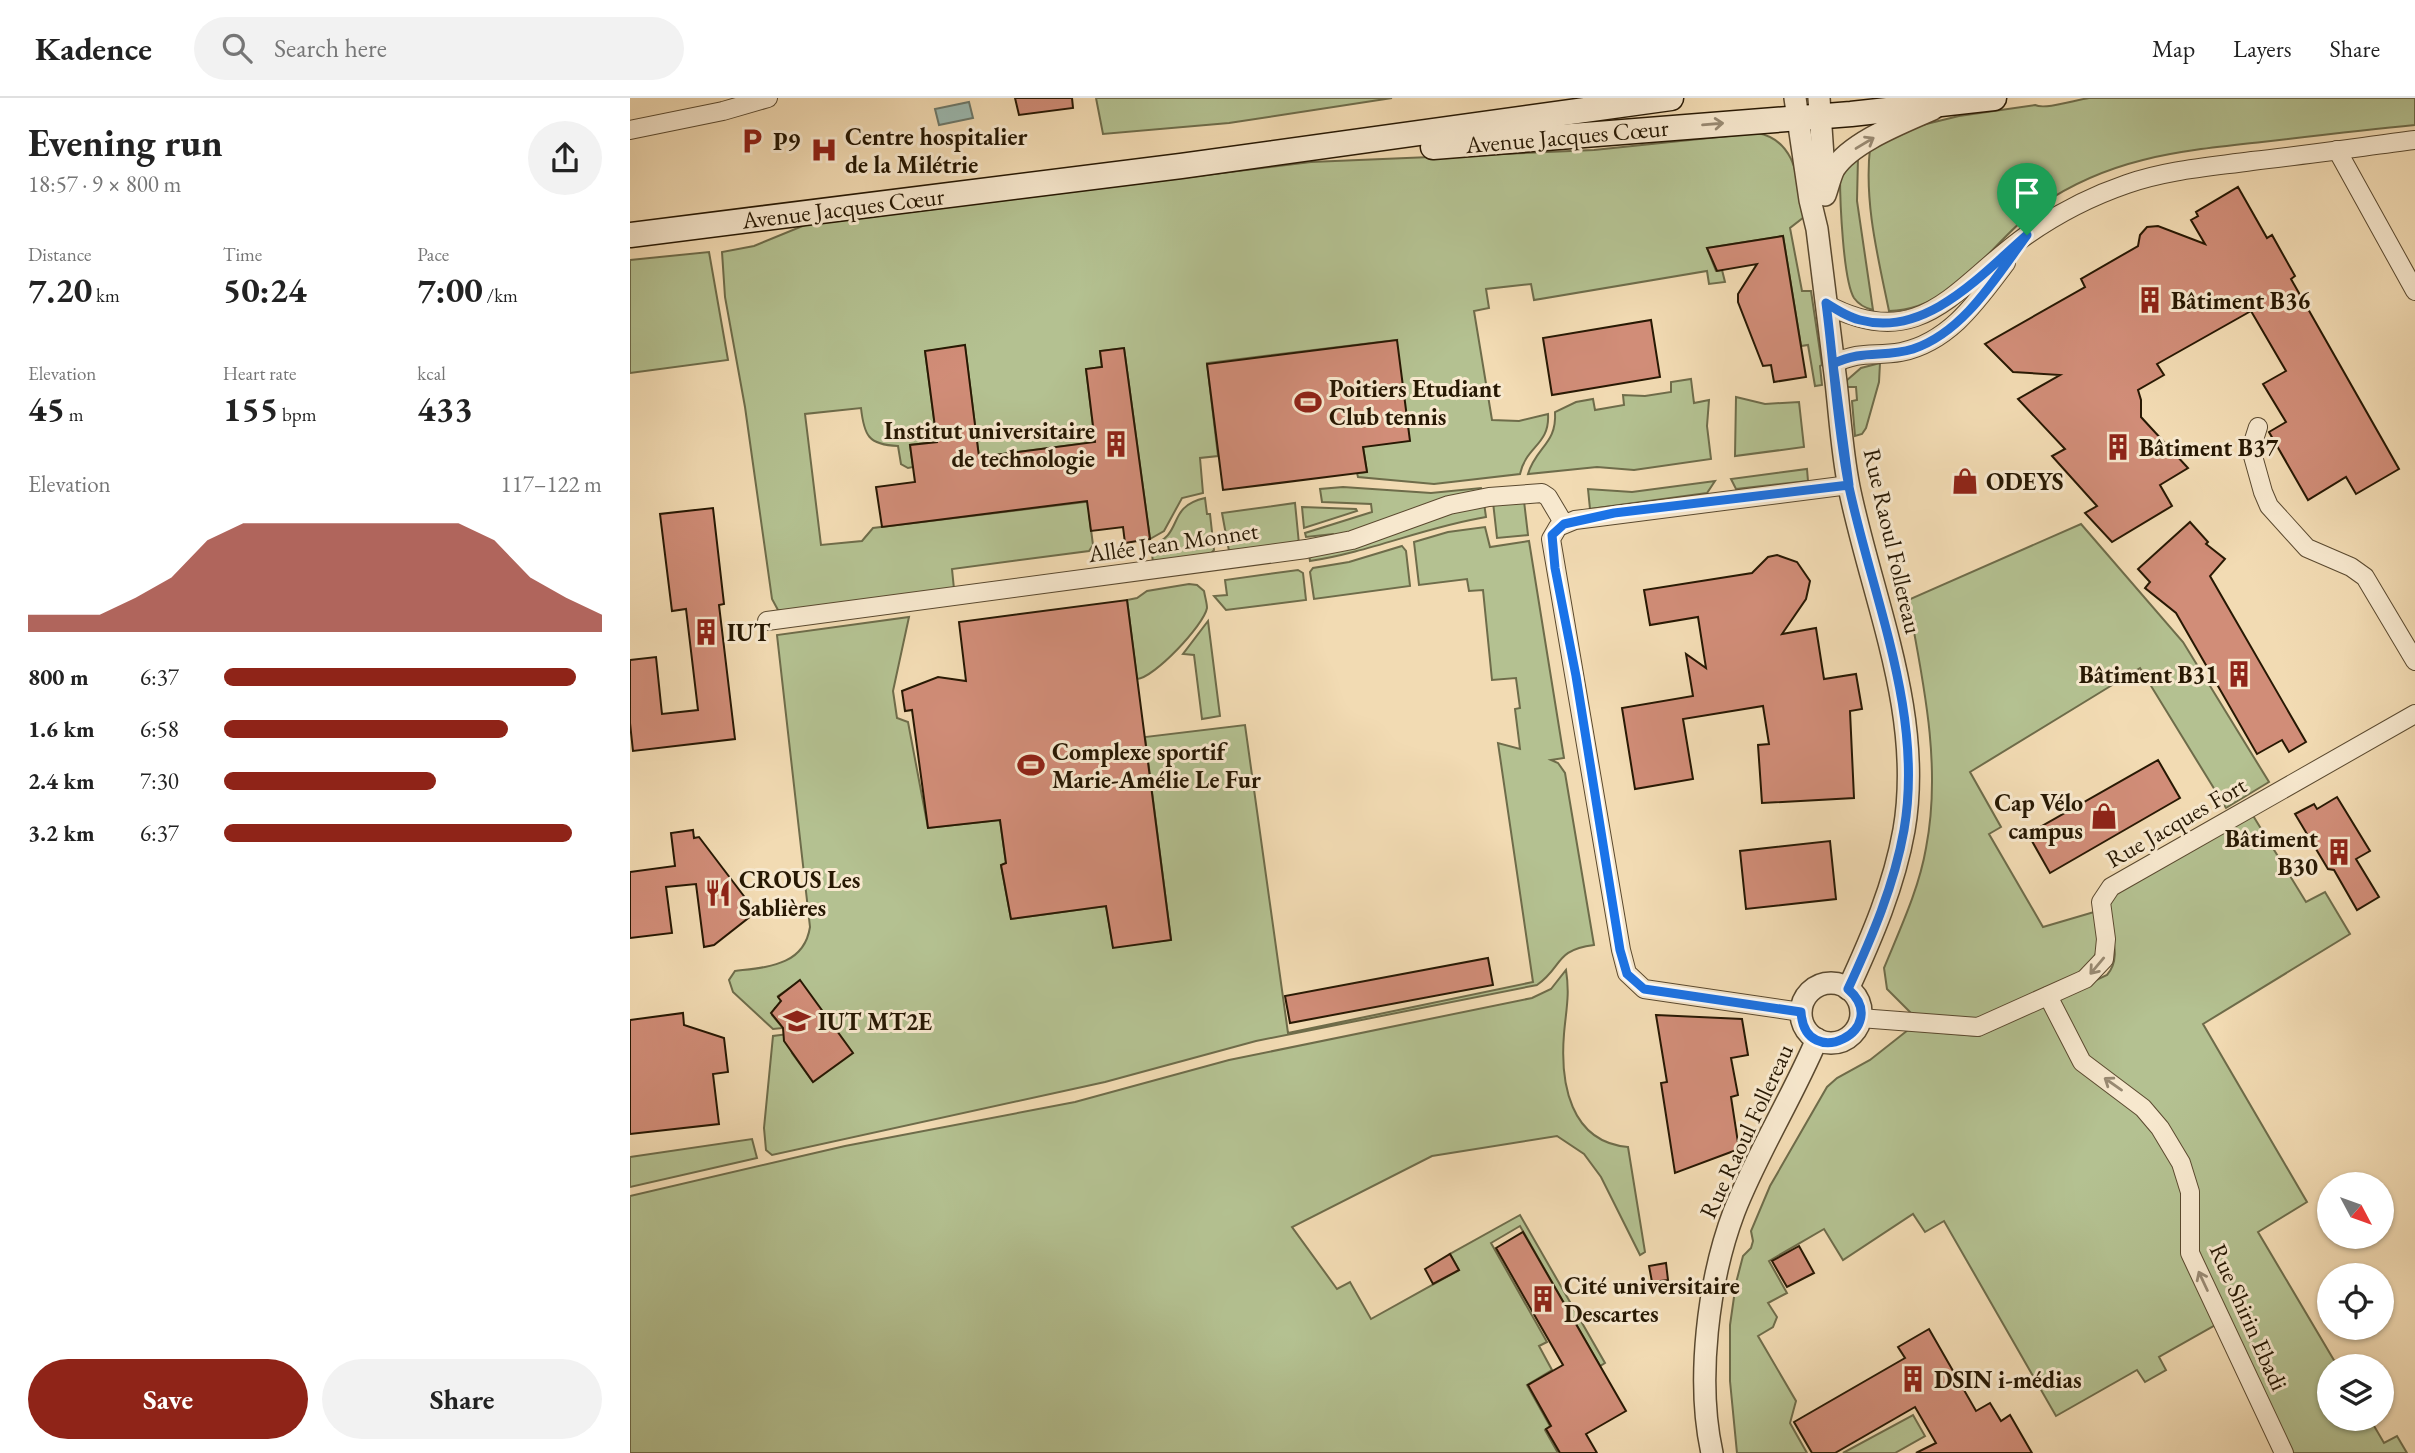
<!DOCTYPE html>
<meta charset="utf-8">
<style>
:root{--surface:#fff;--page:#f2f2f2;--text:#222;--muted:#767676;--line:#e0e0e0;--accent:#8f2418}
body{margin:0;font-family:"EB Garamond",serif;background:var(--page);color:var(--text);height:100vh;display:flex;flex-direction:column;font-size:26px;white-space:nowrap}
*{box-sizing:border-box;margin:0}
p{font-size:23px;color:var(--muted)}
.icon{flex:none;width:38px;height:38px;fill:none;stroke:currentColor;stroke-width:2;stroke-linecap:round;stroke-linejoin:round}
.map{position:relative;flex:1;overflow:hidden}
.panel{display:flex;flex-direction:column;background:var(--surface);width:630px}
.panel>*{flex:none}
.needle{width:46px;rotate:131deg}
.controls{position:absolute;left:1687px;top:1074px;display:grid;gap:14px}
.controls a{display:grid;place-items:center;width:77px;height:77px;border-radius:50%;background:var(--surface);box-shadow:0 2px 5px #0004;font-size:35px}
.pin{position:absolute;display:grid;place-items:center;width:60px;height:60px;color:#fff;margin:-72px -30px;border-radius:50% 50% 50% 0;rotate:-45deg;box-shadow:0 0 7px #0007}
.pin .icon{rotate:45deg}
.round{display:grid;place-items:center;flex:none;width:74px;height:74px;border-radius:37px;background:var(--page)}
.summary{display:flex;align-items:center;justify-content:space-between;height:119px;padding:0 28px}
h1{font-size:38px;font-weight:700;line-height:52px}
.metrics{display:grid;grid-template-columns:repeat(3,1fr);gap:10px;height:119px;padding:7px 28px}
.metrics div{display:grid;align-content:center}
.metrics b{font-size:35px;font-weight:700}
.metrics small{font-size:19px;font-weight:400}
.metrics p{font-size:19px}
.chart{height:196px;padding:14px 28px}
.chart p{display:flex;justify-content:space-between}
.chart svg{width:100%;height:126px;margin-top:7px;fill:var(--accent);opacity:.7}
.cta{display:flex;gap:14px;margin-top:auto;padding:14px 28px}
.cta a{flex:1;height:80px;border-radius:42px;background:var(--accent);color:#fff;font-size:28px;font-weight:700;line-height:80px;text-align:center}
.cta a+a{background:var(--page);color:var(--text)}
ul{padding:0 28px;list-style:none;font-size:23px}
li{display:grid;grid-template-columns:112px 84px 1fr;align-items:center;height:52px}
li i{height:18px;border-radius:9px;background:var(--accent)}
header{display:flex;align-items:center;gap:42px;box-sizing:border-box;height:98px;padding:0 35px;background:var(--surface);border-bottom:2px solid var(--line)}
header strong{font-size:33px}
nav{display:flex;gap:38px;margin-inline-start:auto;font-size:24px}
.search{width:490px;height:63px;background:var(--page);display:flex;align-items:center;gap:18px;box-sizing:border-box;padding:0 24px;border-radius:38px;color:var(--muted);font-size:26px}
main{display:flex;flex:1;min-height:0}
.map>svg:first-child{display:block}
.green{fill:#b4c191;stroke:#6e6c4a;stroke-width:2}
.water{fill:#9cbab1;stroke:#6d796b;stroke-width:2}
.building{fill:#d18d78;stroke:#271803;stroke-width:2}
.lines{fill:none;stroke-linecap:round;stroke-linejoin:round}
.minor-casing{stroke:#5a492f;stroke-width:20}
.tertiary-casing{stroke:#5a492f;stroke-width:24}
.secondary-casing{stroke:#271803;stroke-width:27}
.minor{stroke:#f7e8ce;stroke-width:18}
.tertiary{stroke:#f7e8ce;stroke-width:21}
.secondary{stroke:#f7e8ce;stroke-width:24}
.oneway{stroke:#998a73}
.route-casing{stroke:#fff;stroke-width:14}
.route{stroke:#1a73e8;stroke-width:9}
.labels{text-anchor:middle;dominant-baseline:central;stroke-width:6;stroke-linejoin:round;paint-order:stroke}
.poi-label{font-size:24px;font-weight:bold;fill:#271803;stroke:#f7e8ce;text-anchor:start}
.street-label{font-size:24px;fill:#271803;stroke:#f7e8ce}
</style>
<header>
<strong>Kadence</strong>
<div class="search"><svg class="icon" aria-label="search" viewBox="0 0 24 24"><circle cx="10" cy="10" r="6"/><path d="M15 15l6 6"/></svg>Search here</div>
<nav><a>Map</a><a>Layers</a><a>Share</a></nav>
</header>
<main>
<section class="panel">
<div class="summary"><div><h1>Evening run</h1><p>18:57 · 9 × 800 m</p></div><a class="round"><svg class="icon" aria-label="share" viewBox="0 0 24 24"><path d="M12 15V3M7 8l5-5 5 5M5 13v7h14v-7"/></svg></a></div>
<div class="metrics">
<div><p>Distance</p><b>7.20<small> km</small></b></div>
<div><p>Time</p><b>50:24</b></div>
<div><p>Pace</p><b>7:00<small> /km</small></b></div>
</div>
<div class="metrics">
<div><p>Elevation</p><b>45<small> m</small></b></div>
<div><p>Heart rate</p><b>155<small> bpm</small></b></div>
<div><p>kcal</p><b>433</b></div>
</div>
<div class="chart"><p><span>Elevation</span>117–122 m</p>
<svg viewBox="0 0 160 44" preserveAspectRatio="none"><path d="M0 44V38L10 38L20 38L30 32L40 25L50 12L60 6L70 6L80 6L90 6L100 6L110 6L120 6L130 12L140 25L150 32L160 38V44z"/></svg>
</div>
<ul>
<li><b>800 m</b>6:37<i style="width:93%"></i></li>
<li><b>1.6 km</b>6:58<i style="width:75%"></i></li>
<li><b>2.4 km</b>7:30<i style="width:56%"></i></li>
<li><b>3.2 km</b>6:37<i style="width:92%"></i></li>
</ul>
<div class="cta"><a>Save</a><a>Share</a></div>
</section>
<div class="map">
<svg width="1785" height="1355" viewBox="0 0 1785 1355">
<rect width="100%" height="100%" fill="#f2dbb3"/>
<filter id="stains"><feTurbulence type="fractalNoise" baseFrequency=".00286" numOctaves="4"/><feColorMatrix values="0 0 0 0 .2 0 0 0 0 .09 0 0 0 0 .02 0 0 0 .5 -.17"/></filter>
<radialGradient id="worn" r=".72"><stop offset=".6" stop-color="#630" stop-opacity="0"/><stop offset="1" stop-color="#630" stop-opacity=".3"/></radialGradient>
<g class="green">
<path d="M466 0H762L599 25 473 36Z"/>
<path d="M1459 0H1785V27C1734 32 1683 38 1632 44 1551 53 1481 59 1411 107 1362 142 1326 212 1259 213 1248 159 1234 105 1240 50L1288 28 1329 18 1405 7C1415 12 1445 2 1459 0Z"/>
<path d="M1127 35C1168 42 1168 86 1174 119L1160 130 1172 193H1181L1192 267 1190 268 1192 287 1185 288 1178 247 1171 248 1153 138 1077 150 1086 173 1092 172 1095 184 1079 186 1077 173 904 202 901 186 856 191 859 210 844 213 862 322 889 323 918 316C920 347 896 348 890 376L804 386 728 379 727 375 737 374 733 349 767 242 577 265 588 358 570 360 573 395 552 400 534 433 520 441 494 250 470 253 472 269 456 271 465 344 349 359 335 248 295 253 307 344 280 347 283 369 278 370 271 366 268 348C238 347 234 337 231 310L175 316 191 447 232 443 243 430 471 402 459 416 463 447 459 453 322 471 324 491 154 513 148 512 142 501 115 309 95 199 92 154 124 148 175 127 681 64 964 52Z"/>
<path d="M1228 59 1227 103 1243 212C1235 210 1229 207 1224 200 1213 182 1210 102 1210 78Z"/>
<path d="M79 154 98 262 0 275V162Z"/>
<path d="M1250 265 1249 284 1236 330 1232 336 1225 338 1222 303 1227 302 1226 289H1215L1216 283 1231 270Z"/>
<path d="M1061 281 1064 305 1079 302 1077 328 1081 361 1004 372 967 369 898 376C906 349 927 346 925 314L946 304 963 301 965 312 994 307 993 297 1015 298 1041 294V284Z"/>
<path d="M1106 299 1135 306 1169 304 1174 349 1105 358Z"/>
<path d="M1177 371 1178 383 1106 391 1101 381Z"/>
<path d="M1085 383 1077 395 960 411 958 391 1002 394Z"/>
<path d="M713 389 801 395 851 390 852 393 705 441 703 436 676 439 675 435 742 414 741 406 692 404 690 391Z"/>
<path d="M575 400 577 416H580L584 452 579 458 523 465 521 447C555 437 535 409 575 400Z"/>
<path d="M894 403 898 437 867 440 863 404Z"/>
<path d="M665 405 669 446 599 453 592 415Z"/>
<path d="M854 405 856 419C795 429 740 454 680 463L679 457 801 418Z"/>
<path d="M672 409 726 411 727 413 674 430Z"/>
<path d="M1451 426 1553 544 1639 684 1596 710 1510 570 1340 674 1371 729 1359 736 1413 829 1464 814 1468 831 1467 853 1462 864 1446 877 1345 922 1283 917 1257 891 1254 870C1270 831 1289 791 1296 750 1312 668 1293 582 1278 502Z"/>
<path d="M855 429 860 449 899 443 934 660 921 662 928 665 935 675 964 847C924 852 933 869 907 887L626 943 475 984 142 1057 136 1052 134 1030 143 938 158 936 162 955 183 984 170 883 148 898 155 909 145 910 142 917 153 930 143 931 103 894 99 882 105 873C137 869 174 868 180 829L147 537 279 519 263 593 267 620 278 624 298 730 370 722 376 765 371 767 381 821 476 808 483 849 541 842 515 639 615 627 658 935 903 884 868 645 890 651 885 611 890 610 886 580 862 582 853 492 839 493 837 481 789 487 784 444 818 434Z"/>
<path d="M772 448 776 453 780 488 684 501 680 474 683 470 719 464Z"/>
<path d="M668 472 673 475 676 502 596 512 584 498 597 497 595 482Z"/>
<path d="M559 486 567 487 574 493C575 499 577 505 577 510 574 527 524 580 507 581L497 502 507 500 517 493Z"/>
<path d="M578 523 590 618 572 621 564 557 553 556Z"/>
<path d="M1622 716 1676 804 1695 794 1720 836 1573 926 1677 1104 1628 1134 1708 1269H1699V1321H1740L1754 1345 1767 1338 1777 1355H1662L1598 1220 1529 1259 1536 1272 1515 1284 1507 1272 1426 1318 1314 1123 1295 1134 1283 1116 1213 1162 1194 1131 1139 1163 1157 1195 1138 1205 1147 1219 1143 1229 1128 1238 1166 1303 1160 1325 1177 1355H1107L1100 1283V1227L1106 1185 1113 1158 1121 1150 1123 1143 1121 1133 1140 1088 1197 989 1207 980 1240 962 1278 932 1349 938 1477 877C1498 853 1468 821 1484 796Z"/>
<path d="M936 872C940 897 936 912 934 936 930 985 940 1044 998 1049L1015 1154 1010 1157 971 1079 954 1056 927 1038 802 1058 662 1129 707 1191 720 1184 741 1221 829 1172 820 1156 890 1117 975 1265 970 1268 890 1128 861 1145 917 1244 909 1248 922 1272 897 1287 920 1328 915 1332 928 1355H0V1098L215 1048 445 1004 599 962 902 900 921 891Z"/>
<path d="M122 1041 127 1060 0 1089V1059Z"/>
<path d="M1283 1317 1295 1338 1265 1355H1213Z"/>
</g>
<path class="water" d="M339 4 343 20 309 27 305 11Z"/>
<g class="building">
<path d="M385 0H442L443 10 389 17Z"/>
<path d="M1608 89 1637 140 1642 137 1665 178 1661 181 1769 371 1726 396 1716 379 1678 402 1639 334 1656 324 1633 286 1656 273 1621 213 1527 266 1534 277 1508 292 1511 302V319L1558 370 1530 387 1542 408 1482 444 1455 415 1467 408 1422 358 1435 351 1388 301 1430 277 1383 274 1355 246 1455 189 1451 181 1508 148 1510 137 1517 129 1528 128 1575 146 1561 122 1568 118 1566 114Z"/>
<path d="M1153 138 1176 279 1144 284 1141 267 1133 268 1108 204V196L1127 166 1087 173 1077 150Z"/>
<path d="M1021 222 1030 279 922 297 913 240Z"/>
<path d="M767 242 780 343 733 349 737 374 593 392 577 266Z"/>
<path d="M335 247 349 359 465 344 456 271 472 269 470 253 494 250 520 441 495 445 493 429 461 433 457 403 252 429 246 389 285 384 280 347 307 344 295 253Z"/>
<path d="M83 410 94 506 89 507 105 641 3 653 0 625V562L26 559 32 616 68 612 56 511 42 513 30 416Z"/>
<path d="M1560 424 1578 444 1576 446 1595 461 1580 478 1676 644 1659 654 1652 642 1627 656 1546 515 1515 490 1520 484 1508 471Z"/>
<path d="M1147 457 1167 464 1180 483 1176 501 1152 536 1186 530 1194 581 1226 576 1232 611 1220 613 1224 700 1132 705 1128 647 1139 646 1133 608 1053 621 1063 681 1005 691 992 610 1063 598 1056 556 1076 570 1068 519 1020 527 1014 492 1122 475 1138 459Z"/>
<path d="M497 502 541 842 483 850 476 808 381 821 371 767 376 765 370 722 298 730 282 612 275 613 272 593 308 579 336 583 329 524Z"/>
<path d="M1528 662 1550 700 1420 775 1398 736Z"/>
<path d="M1707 699 1740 753 1726 761 1749 799 1727 812 1704 772 1698 771 1665 716 1684 706 1687 711Z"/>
<path d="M63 732 64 740 69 739 126 814 84 847 74 849 66 786 36 789 42 835 0 840V774L45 768 41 735Z"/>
<path d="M1200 743 1206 801 1116 811 1110 753Z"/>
<path d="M858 860 863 887 660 925 655 898Z"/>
<path d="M170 882 223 955 183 984 154 943 153 930 141 915 151 903 148 899Z"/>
<path d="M53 915 54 927 94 940 98 974 83 976 89 1026 0 1036V922Z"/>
<path d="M1026 917 1112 921 1118 957 1101 960 1108 997 1101 999 1109 1051 1045 1075 1031 985 1037 984Z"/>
<path d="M893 1134 996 1313 956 1336 967 1355H930L916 1331 921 1328 898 1287 933 1267 866 1150Z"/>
<path d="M1169 1148 1184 1175 1157 1189 1142 1163Z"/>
<path d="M820 1156 829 1172 803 1186 795 1171Z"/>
<path d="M1036 1165 1038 1182 1022 1184 1019 1168Z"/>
<path d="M1299 1231 1346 1313 1360 1305 1371 1323 1380 1317 1402 1355H1286L1306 1345 1285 1309 1205 1355H1182L1164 1324 1275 1260 1268 1249Z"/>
</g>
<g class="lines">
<defs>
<g id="minor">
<path d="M0 32 93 13 138 0"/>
<path d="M1707 52 1785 193"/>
<path d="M1196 206C1292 258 1327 186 1397 137 1427 116 1462 98 1497 86 1537 72 1579 69 1622 63 1676 57 1731 49 1785 42"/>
<path d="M1203 266C1231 252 1244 259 1271 254 1320 244 1348 202 1376 165"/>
<path d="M1628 329 1621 351 1633 394 1639 408 1677 450 1721 469 1735 479 1785 563"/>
<path d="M137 523 676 451 722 442 819 407 859 399 912 395 918 399 934 426"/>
<path d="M1418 898 1452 964 1513 1010 1530 1030 1551 1065 1560 1094V1155L1654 1355"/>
<path d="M1171 914 1014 891 997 875 991 852 921 441 928 429 945 422 1219 387"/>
<path d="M1230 920 1348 929 1455 881 1474 861 1476 841 1471 804 1481 789 1785 616"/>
</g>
<g id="tertiary">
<path d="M1165 0 1180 102 1187 131C1193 182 1200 233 1206 284 1210 319 1212 354 1219 389 1242 501 1294 615 1274 732 1264 788 1242 839 1218 891"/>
<path d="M1189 0 1195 88"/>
<path d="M1195 97C1198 89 1200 79 1204 71 1221 44 1274 24 1303 11"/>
<circle cx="1201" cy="915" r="30"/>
<path d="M1082 1355C1066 1283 1078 1183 1104 1114 1127 1055 1162 1000 1187 941"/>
</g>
<g id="secondary">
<path d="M803 49 1221 16 1364 0"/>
<path d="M0 137 551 68 1041 0"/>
</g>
</defs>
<use href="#minor" class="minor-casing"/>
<use href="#tertiary" class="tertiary-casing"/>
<use href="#secondary" class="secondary-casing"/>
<use href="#minor" class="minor"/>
<use href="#tertiary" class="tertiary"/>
<use href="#secondary" class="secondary"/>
</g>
<defs><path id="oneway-shaft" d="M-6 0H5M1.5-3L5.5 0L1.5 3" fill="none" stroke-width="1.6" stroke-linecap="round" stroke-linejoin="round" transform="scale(1.75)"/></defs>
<g class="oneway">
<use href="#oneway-shaft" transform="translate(1083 26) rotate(-5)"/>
<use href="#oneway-shaft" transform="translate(1235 45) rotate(-31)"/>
<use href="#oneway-shaft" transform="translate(1467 868) rotate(130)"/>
<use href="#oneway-shaft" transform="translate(1483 986) rotate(-145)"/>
<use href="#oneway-shaft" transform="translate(1573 1183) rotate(-115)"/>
</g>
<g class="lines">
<defs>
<path id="route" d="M1397 137C1366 179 1334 234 1283 251 1254 260 1233 251 1203 266L1219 387 984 415 934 426 922 437 925 470 946 578 990 852 997 876 1014 891 1171 914C1175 976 1264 931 1218 891 1242 839 1264 788 1274 732 1294 615 1243 501 1219 389 1207 329 1204 266 1196 205 1207 212 1218 219 1230 222 1296 240 1352 176 1397 137"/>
</defs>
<use href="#route" class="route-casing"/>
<use href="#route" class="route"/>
</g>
<defs>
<symbol id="parking-bare" viewBox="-9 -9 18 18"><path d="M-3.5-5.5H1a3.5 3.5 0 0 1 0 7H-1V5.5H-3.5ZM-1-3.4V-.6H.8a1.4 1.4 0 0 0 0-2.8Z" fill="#8f2418" stroke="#f7e8ce" stroke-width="2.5" paint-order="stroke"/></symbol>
<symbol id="hospital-bare" viewBox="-9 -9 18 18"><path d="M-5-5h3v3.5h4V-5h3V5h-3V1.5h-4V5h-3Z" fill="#8f2418" stroke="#f7e8ce" stroke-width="2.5" paint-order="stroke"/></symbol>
<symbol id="building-bare" viewBox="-9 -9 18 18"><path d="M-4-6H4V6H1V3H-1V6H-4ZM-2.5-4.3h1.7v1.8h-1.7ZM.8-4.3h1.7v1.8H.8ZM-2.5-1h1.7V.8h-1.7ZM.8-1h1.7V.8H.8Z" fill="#8f2418" stroke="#f7e8ce" stroke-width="2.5" paint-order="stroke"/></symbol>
<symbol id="stadium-bare" viewBox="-9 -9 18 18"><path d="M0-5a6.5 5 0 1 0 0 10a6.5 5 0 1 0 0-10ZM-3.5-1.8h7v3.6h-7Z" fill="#8f2418" stroke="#f7e8ce" stroke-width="2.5" paint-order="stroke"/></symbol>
<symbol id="shop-bare" viewBox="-9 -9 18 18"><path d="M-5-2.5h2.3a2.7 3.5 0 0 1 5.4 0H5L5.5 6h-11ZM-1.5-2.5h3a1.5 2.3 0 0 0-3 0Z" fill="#8f2418" stroke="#f7e8ce" stroke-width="2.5" paint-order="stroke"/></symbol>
<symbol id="restaurant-bare" viewBox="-9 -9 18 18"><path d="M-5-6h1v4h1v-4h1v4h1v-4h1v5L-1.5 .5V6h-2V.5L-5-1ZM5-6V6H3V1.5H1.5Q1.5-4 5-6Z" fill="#8f2418" stroke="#f7e8ce" stroke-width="2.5" paint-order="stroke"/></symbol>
<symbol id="university-bare" viewBox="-9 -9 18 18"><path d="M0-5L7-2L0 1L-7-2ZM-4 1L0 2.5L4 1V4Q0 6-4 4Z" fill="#8f2418" stroke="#f7e8ce" stroke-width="2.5" paint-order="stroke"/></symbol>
</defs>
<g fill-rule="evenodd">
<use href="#parking-bare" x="103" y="24" width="38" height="38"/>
<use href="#hospital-bare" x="175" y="33" width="38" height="38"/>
<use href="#building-bare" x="1501" y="183" width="38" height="38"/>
<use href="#stadium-bare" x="659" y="285" width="38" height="38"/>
<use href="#building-bare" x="467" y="327" width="38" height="38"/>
<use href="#building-bare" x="1469" y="330" width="38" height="38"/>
<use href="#shop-bare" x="1316" y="364" width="38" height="38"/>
<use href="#building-bare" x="57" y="515" width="38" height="38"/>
<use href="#building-bare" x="1590" y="557" width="38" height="38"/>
<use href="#stadium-bare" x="382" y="648" width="38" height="38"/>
<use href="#shop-bare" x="1455" y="699" width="38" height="38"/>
<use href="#building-bare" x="1690" y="735" width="38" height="38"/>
<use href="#restaurant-bare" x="69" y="776" width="38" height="38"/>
<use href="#university-bare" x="148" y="904" width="38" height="38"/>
<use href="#building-bare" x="894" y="1182" width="38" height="38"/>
<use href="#building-bare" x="1264" y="1262" width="38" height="38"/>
</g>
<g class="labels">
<g class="poi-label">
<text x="215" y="38">Centre hospitalier<tspan x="215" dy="28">de la Milétrie</tspan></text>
<text x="143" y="43">P9</text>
<text x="1541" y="202">Bâtiment B36</text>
<text x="699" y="290">Poitiers Etudiant<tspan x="699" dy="28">Club tennis</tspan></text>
<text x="465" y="332" text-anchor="end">Institut universitaire<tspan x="465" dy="28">de technologie</tspan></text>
<text x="1509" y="349">Bâtiment B37</text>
<text x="1356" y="383">ODEYS</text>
<text x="97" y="534">IUT</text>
<text x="1588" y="576" text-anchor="end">Bâtiment B31</text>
<text x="422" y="653">Complexe sportif<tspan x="422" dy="28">Marie-Amélie Le Fur</tspan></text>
<text x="1453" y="704" text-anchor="end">Cap Vélo<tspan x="1453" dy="28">campus</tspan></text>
<text x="1688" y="740" text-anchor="end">Bâtiment<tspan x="1688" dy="28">B30</tspan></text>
<text x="109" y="781">CROUS Les<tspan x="109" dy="28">Sablières</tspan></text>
<text x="188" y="923">IUT MT2E</text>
<text x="934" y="1187">Cité universitaire<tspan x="934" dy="28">Descartes</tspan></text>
<text x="1304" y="1281">DSIN i-médias</text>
</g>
<g class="street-label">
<text transform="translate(937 38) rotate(-5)">Avenue Jacques Cœur</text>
<text transform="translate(213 110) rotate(-7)">Avenue Jacques Cœur</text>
<text transform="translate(1263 443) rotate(77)">Rue Raoul Follereau</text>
<text transform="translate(543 444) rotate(-8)">Allée Jean Monnet</text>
<text transform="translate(1546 724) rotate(-30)">Rue Jacques Fort</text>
<text transform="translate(1116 1033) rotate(-65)">Rue Raoul Follereau</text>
<text transform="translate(1619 1219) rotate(66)">Rue Shirin Ebadi</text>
</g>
</g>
<rect width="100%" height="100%" filter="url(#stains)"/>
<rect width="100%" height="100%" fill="url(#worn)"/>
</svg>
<div class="controls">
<a><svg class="needle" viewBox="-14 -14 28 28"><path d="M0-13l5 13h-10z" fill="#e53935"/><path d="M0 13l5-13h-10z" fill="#767676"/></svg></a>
<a><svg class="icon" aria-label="locate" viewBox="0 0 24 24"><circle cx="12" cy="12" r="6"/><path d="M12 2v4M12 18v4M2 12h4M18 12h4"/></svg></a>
<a><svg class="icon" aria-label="layers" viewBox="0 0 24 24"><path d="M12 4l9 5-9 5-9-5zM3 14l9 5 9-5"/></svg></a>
</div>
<div class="pin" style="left:1397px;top:137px;background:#1e9e55"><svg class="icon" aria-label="arrive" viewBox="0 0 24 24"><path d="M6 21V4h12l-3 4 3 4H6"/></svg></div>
</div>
</main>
